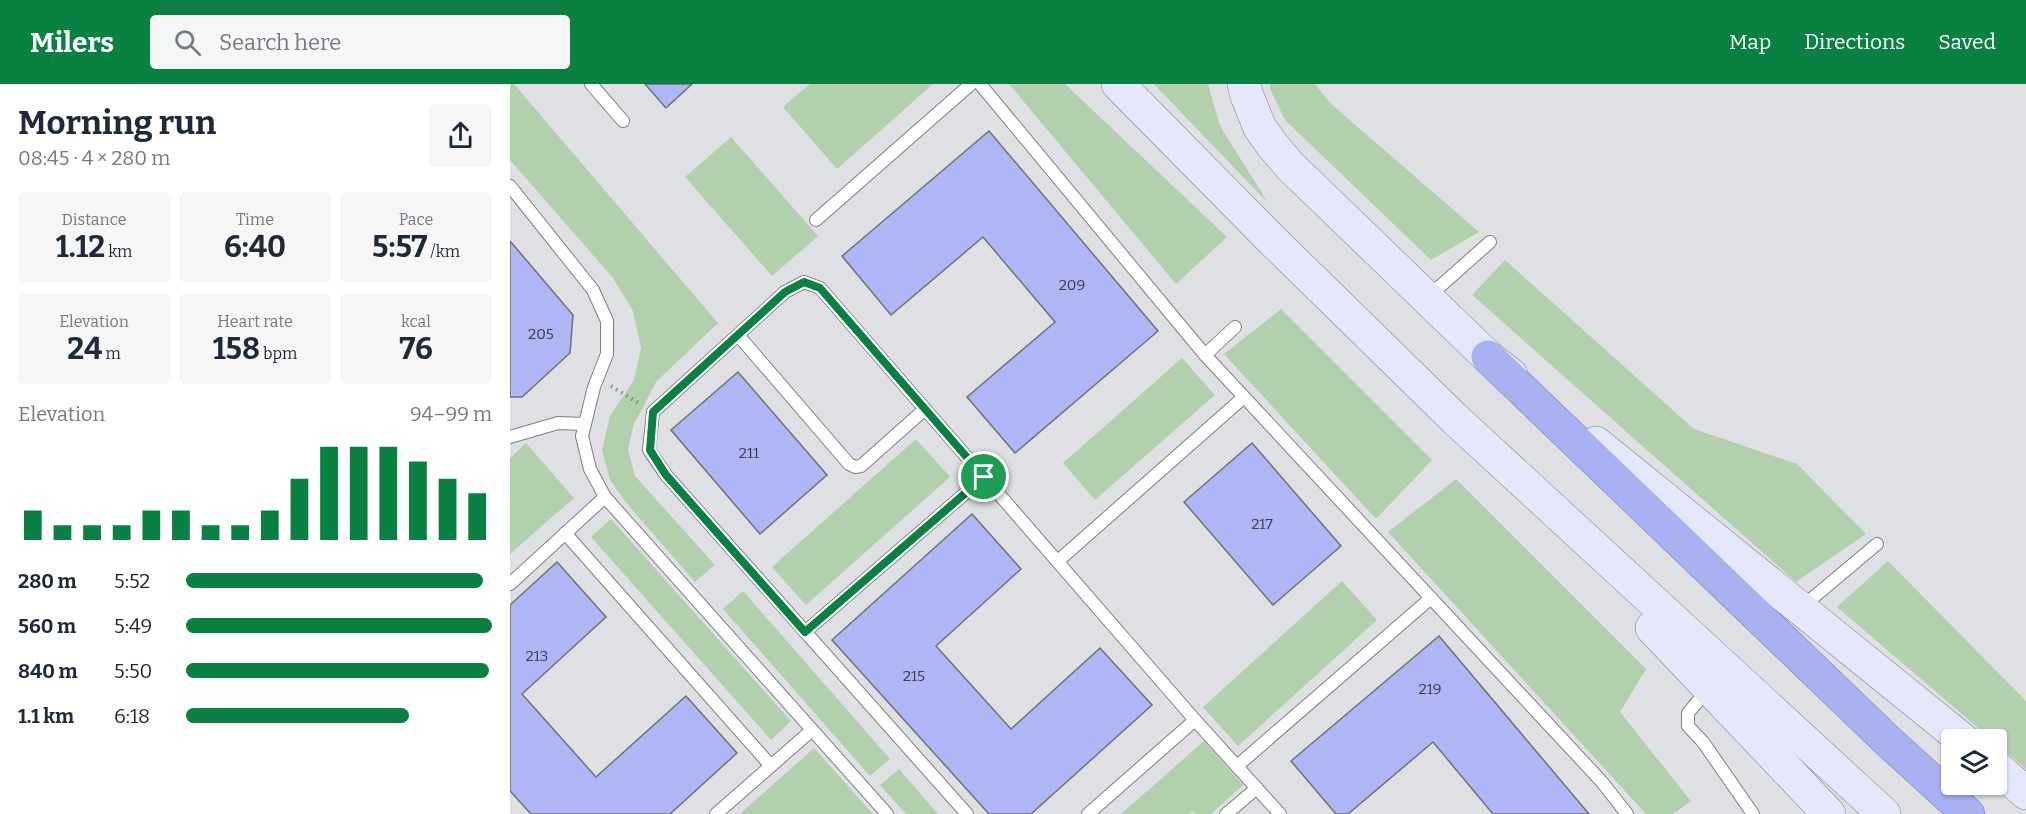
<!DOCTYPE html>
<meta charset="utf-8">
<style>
:root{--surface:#fff;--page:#f6f6f7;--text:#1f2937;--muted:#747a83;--accent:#0b8043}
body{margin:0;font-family:Bitter,serif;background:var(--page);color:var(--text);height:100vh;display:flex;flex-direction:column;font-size:22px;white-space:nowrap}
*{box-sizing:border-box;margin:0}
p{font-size:20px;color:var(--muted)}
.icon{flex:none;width:33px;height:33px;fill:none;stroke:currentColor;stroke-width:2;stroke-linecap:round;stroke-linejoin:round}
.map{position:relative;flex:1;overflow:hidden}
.sheet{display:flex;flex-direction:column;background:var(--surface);width:510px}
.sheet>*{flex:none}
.buttons{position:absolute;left:1431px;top:645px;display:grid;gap:12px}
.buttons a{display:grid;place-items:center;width:66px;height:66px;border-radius:6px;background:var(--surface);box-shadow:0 2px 4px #0004;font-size:30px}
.pin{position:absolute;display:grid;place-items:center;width:51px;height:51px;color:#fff;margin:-26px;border:3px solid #fff;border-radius:50%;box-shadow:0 2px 6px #0007}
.round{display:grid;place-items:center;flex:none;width:63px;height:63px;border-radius:6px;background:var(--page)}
.overview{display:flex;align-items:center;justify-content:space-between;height:102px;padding:0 18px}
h1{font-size:33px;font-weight:700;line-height:45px}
.metrics{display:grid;grid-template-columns:repeat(3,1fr);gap:9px;height:102px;padding:6px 18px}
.metrics div{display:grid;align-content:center;border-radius:6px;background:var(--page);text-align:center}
.metrics b{font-size:30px;font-weight:700}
.metrics small{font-size:16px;font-weight:400}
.metrics p{font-size:16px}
.chart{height:168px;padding:12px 18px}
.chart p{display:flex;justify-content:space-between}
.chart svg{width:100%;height:108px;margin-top:6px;stroke:var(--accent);stroke-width:6}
ul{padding:0 18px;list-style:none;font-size:20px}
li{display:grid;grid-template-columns:96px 72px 1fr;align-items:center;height:45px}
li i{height:15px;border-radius:8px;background:var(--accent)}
header{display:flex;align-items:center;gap:36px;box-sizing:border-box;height:84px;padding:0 30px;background:var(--accent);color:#fff}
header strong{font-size:28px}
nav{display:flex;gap:33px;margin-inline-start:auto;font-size:21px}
.search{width:420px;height:54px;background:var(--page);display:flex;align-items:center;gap:15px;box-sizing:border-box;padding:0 21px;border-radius:6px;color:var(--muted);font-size:22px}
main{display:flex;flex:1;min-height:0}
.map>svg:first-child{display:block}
.green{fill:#b3d0ae}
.building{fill:#aeb6f5;stroke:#707174;stroke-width:1.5}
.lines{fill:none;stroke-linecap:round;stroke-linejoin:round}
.service-casing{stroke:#7f7f82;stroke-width:14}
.secondary-casing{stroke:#7f7f82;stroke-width:34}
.motorway-casing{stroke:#757ba6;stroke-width:34}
.path{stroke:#878789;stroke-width:4;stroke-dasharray:1.5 4.5;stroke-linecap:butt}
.service{stroke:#fff;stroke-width:12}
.secondary{stroke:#e5e8fb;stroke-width:33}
.motorway{stroke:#a8b2f3;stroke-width:33}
.route-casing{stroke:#fff;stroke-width:12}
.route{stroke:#0b8043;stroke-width:8}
.labels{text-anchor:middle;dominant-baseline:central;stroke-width:5;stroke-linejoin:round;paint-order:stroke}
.number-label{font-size:15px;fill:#3b3d4e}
</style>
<header>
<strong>Milers</strong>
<div class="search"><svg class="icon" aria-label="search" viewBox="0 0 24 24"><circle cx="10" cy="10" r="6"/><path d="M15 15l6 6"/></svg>Search here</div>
<nav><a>Map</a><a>Directions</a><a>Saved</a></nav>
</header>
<main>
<section class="sheet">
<div class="overview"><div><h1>Morning run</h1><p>08:45 · 4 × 280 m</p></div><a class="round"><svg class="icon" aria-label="share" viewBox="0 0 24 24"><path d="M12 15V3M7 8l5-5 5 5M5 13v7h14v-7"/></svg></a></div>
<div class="metrics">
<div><p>Distance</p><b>1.12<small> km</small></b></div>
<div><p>Time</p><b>6:40</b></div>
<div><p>Pace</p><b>5:57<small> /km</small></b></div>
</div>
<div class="metrics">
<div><p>Elevation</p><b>24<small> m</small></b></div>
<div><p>Heart rate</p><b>158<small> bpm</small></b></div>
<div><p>kcal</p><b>76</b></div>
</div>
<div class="chart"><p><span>Elevation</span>94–99 m</p>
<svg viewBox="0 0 160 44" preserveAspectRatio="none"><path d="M5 44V32M15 44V38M25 44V38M35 44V38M45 44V32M55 44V32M65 44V38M75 44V38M85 44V32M95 44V19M105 44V6M115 44V6M125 44V6M135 44V12M145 44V19M155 44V25"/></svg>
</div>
<ul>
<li><b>280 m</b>5:52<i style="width:97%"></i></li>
<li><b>560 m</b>5:49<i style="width:100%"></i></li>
<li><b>840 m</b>5:50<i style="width:99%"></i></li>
<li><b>1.1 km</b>6:18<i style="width:73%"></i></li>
</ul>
</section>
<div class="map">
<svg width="1516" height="730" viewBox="0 0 1516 730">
<rect width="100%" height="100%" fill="#dfe0e3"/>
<g class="green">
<path d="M0 0H4L208 239 146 298 124 340 118 365 125 392 205 481 185 498 118 421 100 396 92 366 100 332 124 296 131 264 123 227 103 194 0 76Z"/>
<path d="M300 0H423L327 85 273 23Z"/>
<path d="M499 0H555L717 153 666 200Z"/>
<path d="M644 0H698L710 42 758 119Z"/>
<path d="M760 0H805L820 19 969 148 921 176 775 36 760 5Z"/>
<path d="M221 53 308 152 262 192 175 93Z"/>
<path d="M995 176 1184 345 1287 380 1356 450 1286 498 962 211Z"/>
<path d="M771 225 922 376 866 435 714 270Z"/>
<path d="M672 274 705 311 585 416 553 379Z"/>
<path d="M406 355 440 393 296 521 262 483Z"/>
<path d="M16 359 64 414 0 470V374Z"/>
<path d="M946 395 1136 585 1110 628 1181 717 1163 730H1136L878 448Z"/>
<path d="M101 435 281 637 261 656 81 453Z"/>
<path d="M1378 477 1516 617V685L1487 660 1486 656 1481 655 1327 523Z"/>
<path d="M832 497 867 536 728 662 693 623Z"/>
<path d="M233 507 380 675 360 692 213 525Z"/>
<path d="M694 657 733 701 701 730H685L683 727 679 730H611Z"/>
<path d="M304 664 363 730H230Z"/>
<path d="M389 685 428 730H396L370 701Z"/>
</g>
<g class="building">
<path d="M135 0H182L156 24Z"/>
<path d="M479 47 648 247 505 369 457 313 545 238 473 153 381 231 332 172Z"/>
<path d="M0 157 63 231 60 269 12 313H0Z"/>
<path d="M228 288 317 391 250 450 161 346Z"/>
<path d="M742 359 831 462 763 521 674 418Z"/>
<path d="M462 430 511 485 426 562 501 645 590 564 642 621 521 730H479L322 556Z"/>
<path d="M47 478 96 533 12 610 86 693 176 612 227 669 160 730H21L0 707V521Z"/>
<path d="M929 552 1079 730H983L923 658 838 730H826L781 677Z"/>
</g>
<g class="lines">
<defs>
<g id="service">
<path d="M81 0 113 37"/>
<path d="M470 0 695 271 1092 698 1117 730"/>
<path d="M0 102 83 206 97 237V270L84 303 72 352 80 385 95 413 377 730"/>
<path d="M306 136 461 0"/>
<path d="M918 213 980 158"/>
<path d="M228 251 339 380 345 383 351 382 415 325"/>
<path d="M695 271 725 243"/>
<path d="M0 353 48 339 75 340"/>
<path d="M55 449 261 682"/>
<path d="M548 477 734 313"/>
<path d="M0 500 95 413"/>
<path d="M1292 523 1367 460"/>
<path d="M295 548 474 393"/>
<path d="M1198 605 1178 629V642L1193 658 1243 730"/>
<path d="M727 682 921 514"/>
<path d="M206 730 302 646"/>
<path d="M457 730 156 391 139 366 143 328 275 208 294 198 310 204 685 636 770 730"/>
<path d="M578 730 685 636"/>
<path d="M716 730 747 704"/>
</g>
<g id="secondary">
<path d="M608 0 761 155 945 335 1374 730"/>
<path d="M734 0 737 12 750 44 763 62 780 82 978 273 1001 291"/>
<path d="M1086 359 1453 656"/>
<path d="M1142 544 1319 730"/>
<path d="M1486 683 1516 709"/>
</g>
<path id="motorway" d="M978 273 1379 658 1458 730"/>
</defs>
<use href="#service" class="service-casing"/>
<use href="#secondary" class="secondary-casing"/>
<use href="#motorway" class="motorway-casing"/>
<path class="path" d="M101 302 130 320"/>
<use href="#service" class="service"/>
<use href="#secondary" class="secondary"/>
<use href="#motorway" class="motorway"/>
</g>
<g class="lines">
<defs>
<path id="route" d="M294 198 310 204 474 393 295 548 156 391 140 366 143 328 275 208Z"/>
</defs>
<use href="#route" class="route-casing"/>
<use href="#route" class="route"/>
</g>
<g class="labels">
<g class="number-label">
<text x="562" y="201">209</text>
<text x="31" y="250">205</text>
<text x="239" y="369">211</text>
<text x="752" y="440">217</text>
<text x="27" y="572">213</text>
<text x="404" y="592">215</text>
<text x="920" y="605">219</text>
</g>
</g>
</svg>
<div class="buttons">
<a><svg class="icon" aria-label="layers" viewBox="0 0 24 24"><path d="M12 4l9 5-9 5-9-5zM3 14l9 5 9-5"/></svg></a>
</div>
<div class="pin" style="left:474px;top:393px;background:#1e9e55"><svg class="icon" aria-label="arrive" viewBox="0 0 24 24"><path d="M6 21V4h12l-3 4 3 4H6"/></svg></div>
</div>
</main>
